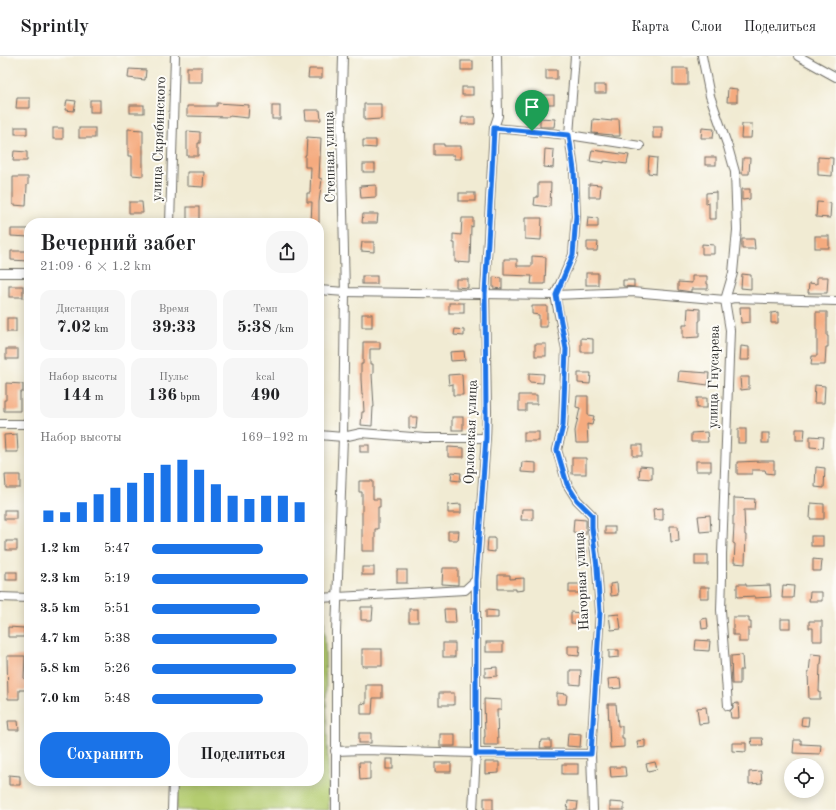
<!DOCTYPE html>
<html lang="ru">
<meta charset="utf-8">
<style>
:root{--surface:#fff;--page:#f6f6f6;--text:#202124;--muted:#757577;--line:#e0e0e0;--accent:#1a73e8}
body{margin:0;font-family:"Old Standard TT",serif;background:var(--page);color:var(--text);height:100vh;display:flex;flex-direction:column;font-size:15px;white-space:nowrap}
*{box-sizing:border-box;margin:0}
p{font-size:13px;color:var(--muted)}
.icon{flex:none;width:22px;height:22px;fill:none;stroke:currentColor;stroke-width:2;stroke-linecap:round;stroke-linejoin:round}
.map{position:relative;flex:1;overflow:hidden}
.sheet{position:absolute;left:24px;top:162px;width:300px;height:568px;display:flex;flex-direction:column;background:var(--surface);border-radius:16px;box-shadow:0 2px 10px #0003}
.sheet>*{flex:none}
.tools{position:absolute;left:784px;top:702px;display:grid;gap:8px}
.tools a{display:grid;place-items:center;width:40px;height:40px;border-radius:50%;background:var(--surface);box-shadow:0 2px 10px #0003;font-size:20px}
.pin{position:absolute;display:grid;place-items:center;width:34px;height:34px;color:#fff;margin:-41px -17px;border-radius:50% 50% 50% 0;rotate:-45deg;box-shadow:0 0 4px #0007}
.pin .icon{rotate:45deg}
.round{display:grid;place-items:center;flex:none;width:42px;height:42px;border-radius:16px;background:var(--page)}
.headline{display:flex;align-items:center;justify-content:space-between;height:68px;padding:0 16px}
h1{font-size:22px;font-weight:700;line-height:30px}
.figures{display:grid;grid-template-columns:repeat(3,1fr);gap:6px;height:68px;padding:4px 16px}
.figures div{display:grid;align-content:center;border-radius:10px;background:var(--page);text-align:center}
.figures b{font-size:17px;font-weight:700}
.figures small{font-size:11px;font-weight:400}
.figures p{font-size:11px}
.chart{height:112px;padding:8px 16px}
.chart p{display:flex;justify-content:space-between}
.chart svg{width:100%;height:72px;margin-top:4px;stroke:var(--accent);stroke-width:6}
.cta{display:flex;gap:8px;margin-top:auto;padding:8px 16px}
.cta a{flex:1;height:46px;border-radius:16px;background:var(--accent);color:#fff;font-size:16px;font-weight:700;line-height:46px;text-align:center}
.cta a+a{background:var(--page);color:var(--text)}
ul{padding:0 16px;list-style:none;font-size:13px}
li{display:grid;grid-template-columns:64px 48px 1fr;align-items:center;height:30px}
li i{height:10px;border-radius:5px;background:var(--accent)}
header{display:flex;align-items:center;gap:24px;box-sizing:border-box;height:56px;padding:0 20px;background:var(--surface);border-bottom:1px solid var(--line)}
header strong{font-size:19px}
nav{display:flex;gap:22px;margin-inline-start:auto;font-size:14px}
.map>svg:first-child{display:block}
.green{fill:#b4cc70;stroke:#707c4e}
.building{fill:#f5ab7f}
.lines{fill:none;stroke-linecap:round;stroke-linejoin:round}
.minor-casing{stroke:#706e66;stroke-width:10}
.minor{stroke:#fff;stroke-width:8}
.route-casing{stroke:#fff;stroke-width:8}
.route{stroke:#1a73e8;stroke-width:5}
.labels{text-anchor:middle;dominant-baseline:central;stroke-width:4;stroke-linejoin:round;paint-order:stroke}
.street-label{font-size:14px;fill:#2b2b2b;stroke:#fdfcf7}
</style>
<header>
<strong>Sprintly</strong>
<nav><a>Карта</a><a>Слои</a><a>Поделиться</a></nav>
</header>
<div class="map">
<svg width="836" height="754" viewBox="0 0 836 754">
<rect width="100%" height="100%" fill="#fdfcf7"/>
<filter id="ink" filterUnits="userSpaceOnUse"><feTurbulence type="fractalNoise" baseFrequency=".025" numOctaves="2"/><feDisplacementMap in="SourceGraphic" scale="8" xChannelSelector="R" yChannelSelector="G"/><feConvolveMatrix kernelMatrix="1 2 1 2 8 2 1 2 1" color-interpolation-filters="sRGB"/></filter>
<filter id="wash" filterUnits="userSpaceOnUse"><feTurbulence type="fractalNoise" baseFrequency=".012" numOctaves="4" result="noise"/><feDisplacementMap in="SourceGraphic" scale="16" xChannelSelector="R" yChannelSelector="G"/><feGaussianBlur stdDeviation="0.9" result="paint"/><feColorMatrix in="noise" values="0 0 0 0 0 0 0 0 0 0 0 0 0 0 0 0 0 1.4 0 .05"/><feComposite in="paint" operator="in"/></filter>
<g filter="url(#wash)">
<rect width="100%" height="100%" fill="#f1ebd3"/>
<path class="green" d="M319 548 324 554 329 754H176V725H319Z"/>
<g id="blocks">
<g class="building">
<rect x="461" y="5" width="12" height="9"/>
<rect x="187" y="11" width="15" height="15"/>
<rect x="673" y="12" width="15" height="17"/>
<path d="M129 13 146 14 145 24 128 22Z"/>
<path d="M309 13H322V22H308Z"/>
<rect x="546" y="14" width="11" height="9"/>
<rect x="595" y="29" width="11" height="8"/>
<rect x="462" y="31" width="11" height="8"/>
<path d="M728 32 737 33V46H727Z"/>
<rect x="541" y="39" width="13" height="9"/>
<path d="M17 42H30V52H16Z"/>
<path d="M67 44 76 45 74 55 65 54Z"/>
<rect x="90" y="44" width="10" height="12"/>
<path d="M217 47 249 49 248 62 229 60V61L187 60V50H217Z"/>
<path d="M364 48H381V63L364 64Z"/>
<rect x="130" y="49" width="14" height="8"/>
<rect x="272" y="50" width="8" height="13"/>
<path d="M305 54H320L321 64H306Z"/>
<path d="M462 61H475V68H461Z"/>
<path d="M540 62 555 63 554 71H540Z"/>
<path d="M593 63 612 65V63H619L620 80H612V79L592 77Z"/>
<path d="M742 68H752L751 82H741Z"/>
<rect x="15" y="71" width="12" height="7"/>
<rect x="653" y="71" width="9" height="11"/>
<rect x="53" y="72" width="10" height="11"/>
<rect x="79" y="72" width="16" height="10"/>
<path d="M702 72 714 73 713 82H701Z"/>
<path d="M128 73 143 74V120L132 119V100H128Z"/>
<path d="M187 75 200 76V87H198V100H187Z"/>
<path d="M307 81 321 82 319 122 322 123 319 146V167H311L312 146H307V137H310L311 111H305V99H306Z"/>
<path d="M363 84H376V92L363 91Z"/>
<path d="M434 88H444V90H461V103H454V99H434Z"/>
<path d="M545 93 554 94 553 112 544 111Z"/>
<path d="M592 94 629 99 627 108 604 105V107L590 105Z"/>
<path d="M14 95 27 96V105H13Z"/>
<path d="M649 101 657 102 656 118 648 117Z"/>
<rect x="705" y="101" width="11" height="8"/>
<path d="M818 101 833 102 832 120 818 119Z"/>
<path d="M743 102H750L749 118H742Z"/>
<rect x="363" y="108" width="12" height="8"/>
<path d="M187 116H204L203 131 187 130Z"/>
<path d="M13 121H28V129H27L26 150 13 149Z"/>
<path d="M538 127H551L550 151 534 149 535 141H538Z"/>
<path d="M589 128 601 129 600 141H589Z"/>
<path d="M376 129V141L361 142 360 130Z"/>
<path d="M742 133H750V143L742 144Z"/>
<path d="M716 136V163H709V147L706 148V137Z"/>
<rect x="459" y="137" width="16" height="8"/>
<path d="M129 146H142L143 157H129Z"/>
<path d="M817 146 831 147 830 162 816 161Z"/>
<rect x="187" y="151" width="12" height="14"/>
<path d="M363 158H378L377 167H362Z"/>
<path d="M588 161 598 162V171H587Z"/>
<path d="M462 162H473V171L471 170 470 207 455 206V187H453V178L461 179Z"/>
<path d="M525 162H542L541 184 525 183Z"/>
<path d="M11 173H29V181L11 180Z"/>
<rect x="815" y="180" width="14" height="12"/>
<path d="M742 183H754L755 193H742Z"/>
<path d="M362 186H374V196L361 195Z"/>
<path d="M587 186H598L597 195H587Z"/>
<path d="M702 188 714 189V198H702Z"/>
<path d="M11 195H28V205L11 204Z"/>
<path d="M532 200 546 201 545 228H531L532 220 504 219V203H517V210H532Z"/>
<rect x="586" y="217" width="12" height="12"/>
<path d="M742 218 751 219V233L741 232Z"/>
<rect x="362" y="220" width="15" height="8"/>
<path d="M692 220H707V228H708V233H691V236L678 234V226L692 227Z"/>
<path d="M493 221 502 222V233L493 232Z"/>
<path d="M817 221H828L827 237H808L809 227 817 228Z"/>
<path d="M456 223H468V232L456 231Z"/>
<path d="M623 224H634V231L623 230Z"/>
<rect x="9" y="230" width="14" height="11"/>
<rect x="449" y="247" width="15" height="10"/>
<path d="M532 250H547V271H539V259L532 258Z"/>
<path d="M740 251H750V266L741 267Z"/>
<path d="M688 252 700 253V265H699V281L683 282V269H687Z"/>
<path d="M778 256V267H771V257Z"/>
<path d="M816 256H827V280H828V291H826L825 309H811L812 300H817V273H816Z"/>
<rect x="362" y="258" width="10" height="13"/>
<rect x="7" y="262" width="9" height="14"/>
<path d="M455 273 464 274V280L454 279Z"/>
<path d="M581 282 593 283V296H581Z"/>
<path d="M363 286H380V293H370V308H373V318H372L374 351H373L372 370 361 369 362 356H364L363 339H362L361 323V308H363Z"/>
<rect x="535" y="288" width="11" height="12"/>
<path d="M741 290 749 291V304H740Z"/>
<rect x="6" y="293" width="12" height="10"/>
<path d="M464 295 465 304 451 305 450 296Z"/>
<path d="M679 315 709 317 708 329 678 325Z"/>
<path d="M529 317 544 318 543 327 529 326Z"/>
<path d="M578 317H591L590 328 578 327Z"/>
<path d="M462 318 463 339H453V328L449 329 448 319Z"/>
<path d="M740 321H749V333L741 334Z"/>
<path d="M6 327 23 328V336H20V355H4V344H6Z"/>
<path d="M815 329 825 330 824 347H814Z"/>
<path d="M519 339H537V348H526V355H519Z"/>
<path d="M577 340H588V359L594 360 592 369 587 368 588 387H576L575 375 580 352 576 351Z"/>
<rect x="697" y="342" width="10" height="10"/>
<path d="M409 361H417L416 373 409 372Z"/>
<rect x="452" y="361" width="11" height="13"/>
<rect x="738" y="373" width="8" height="14"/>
<path d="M796 373H805L804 384H796Z"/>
<rect x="524" y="376" width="15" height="9"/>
<path d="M707 376 708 386H691V377Z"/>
<rect x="762" y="377" width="7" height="10"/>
<path d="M17 378 18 396H5L4 379Z"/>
<path d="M810 380 824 381 823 392 810 391Z"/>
<rect x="360" y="389" width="9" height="7"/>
<rect x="633" y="389" width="9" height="11"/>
<path d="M448 391 464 392V401H448Z"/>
<rect x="572" y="402" width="14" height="16"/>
<rect x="696" y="405" width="15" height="10"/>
<path d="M762 405H774V418L766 417 765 414H752V418H737V406Z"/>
<path d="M522 406 536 407V417L521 416Z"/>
<path d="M640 410 652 411V423L639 422Z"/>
<path d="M816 411 825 412 824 432 815 431Z"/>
<path d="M452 416 461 417 460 425 451 424Z"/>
<path d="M5 419H20V432H6Z"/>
<path d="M359 425H373V443H380V451H378V473H375V495H362V436H359Z"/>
<path d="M734 442 755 443 754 454H744L745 479H746L745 508 734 507 735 488 733 487 734 469H733V460H734Z"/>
<path d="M811 447 824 448V463H810Z"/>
<path d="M461 448V457H448V449Z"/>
<path d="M663 452V464H654L653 453Z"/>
<path d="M522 453H533V464H521Z"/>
<rect x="4" y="454" width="12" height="9"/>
<path d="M710 459 711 475 700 476 698 460Z"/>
<path d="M574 463 586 464V478L573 476Z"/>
<path d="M670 470H678L679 485 671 486Z"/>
<rect x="605" y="471" width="10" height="7"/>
<path d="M448 475H459L458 484H448Z"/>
<rect x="811" y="480" width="12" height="10"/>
<path d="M488 482H495V496L487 495Z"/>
<rect x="6" y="485" width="11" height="9"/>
<path d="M577 494H587L586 505H577Z"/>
<rect x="695" y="499" width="13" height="10"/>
<path d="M813 503 822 504 821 515H813Z"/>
<rect x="362" y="511" width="12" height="8"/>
<path d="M443 512H458V529L442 528Z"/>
<rect x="397" y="514" width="10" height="13"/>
<rect x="6" y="516" width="11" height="8"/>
<path d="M498 519H510V523L524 522V534L516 535V533H498Z"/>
<path d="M617 527 618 539 611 540 610 528Z"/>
<path d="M569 528H583L582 537H569Z"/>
<path d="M737 528H746V530L770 529 771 541 755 542V540L737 541Z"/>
<path d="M783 529 794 530 793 542H782Z"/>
<rect x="700" y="531" width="9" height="11"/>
<path d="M810 536H822V545H809Z"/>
<path d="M361 551H373L372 564H361Z"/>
<rect x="409" y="553" width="9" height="13"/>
<path d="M444 553H455L456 567H445Z"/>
<path d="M486 554 498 555V562H486Z"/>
<path d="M571 556 581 557V568L571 567Z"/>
<path d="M619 558 621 573 611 574 609 559Z"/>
<path d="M733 561H749V566H751V573H748V586H739V579H733Z"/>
<path d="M707 562 708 572 702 573 701 563Z"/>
<rect x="781" y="563" width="9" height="9"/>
<path d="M809 565H822V585H813V572H809Z"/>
<path d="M8 571 24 572V581H8Z"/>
<path d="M696 584 710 585 709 595 695 594Z"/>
<rect x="486" y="586" width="17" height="10"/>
<rect x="443" y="587" width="12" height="14"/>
<path d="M568 590H580L579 600 568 599Z"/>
<rect x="362" y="593" width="20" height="17"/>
<path d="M609 594H619V601L609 602Z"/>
<path d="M811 598 822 599 821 608H820L819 636H820V643H809L808 616H809Z"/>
<path d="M742 599 743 614H740V628H732L731 600Z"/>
<path d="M7 600H25L24 623H26L27 634H19V643H8Z"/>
<path d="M497 611V620L485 621V612Z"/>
<path d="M570 614H581L580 629 570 628Z"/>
<path d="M620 622 621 632 609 633 608 623Z"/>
<path d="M366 629H382V642H373L372 658H361V647L366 648Z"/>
<rect x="439" y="637" width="15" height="12"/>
<path d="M557 637 567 638 566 648H557Z"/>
<path d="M484 643 501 644V654H497L498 689H484V681H485Z"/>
<path d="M738 647 739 662H731L730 655 733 652V648Z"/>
<path d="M608 648H616L618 670H622V682H624V691L610 692Z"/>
<path d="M706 651 708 667 699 668 697 652Z"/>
<path d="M802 661H809L808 670 801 669Z"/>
<path d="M8 665H18L19 674H9Z"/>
<rect x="359" y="677" width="12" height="10"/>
<path d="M568 677 581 678 580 691 567 690Z"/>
<rect x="440" y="678" width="15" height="12"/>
<path d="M751 682H762L763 689H752Z"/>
<path d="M541 684H551V692H540Z"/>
<path d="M645 684V691L638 692 637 685Z"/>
<path d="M794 684H801V688L821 689 820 698 793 697Z"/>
<path d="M732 687H746V696L732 695Z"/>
<rect x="386" y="703" width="7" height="10"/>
<path d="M359 706H370V723L360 724Z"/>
<path d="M485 706H499V717L485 718Z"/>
<path d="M655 706 657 713 648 715 646 708Z"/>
<rect x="435" y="707" width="16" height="9"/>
<rect x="562" y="708" width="16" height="10"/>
<path d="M610 711H625L626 720 611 721Z"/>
<path d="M761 715 762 727 749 728V716Z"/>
<path d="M9 719 20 720V729H9Z"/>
<rect x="484" y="742" width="9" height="12"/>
<path d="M568 745 578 746 577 754H567Z"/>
<path d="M610 746 624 747V754H610Z"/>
</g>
</g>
</g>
<g filter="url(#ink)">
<use href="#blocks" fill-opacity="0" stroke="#706e66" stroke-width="1"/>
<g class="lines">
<defs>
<g id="minor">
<path d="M575 0 569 79 574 114 576 160 573 199 555 239 566 293 563 370 557 394 567 428 577 444 592 459V472L597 511 600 555 591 698 593 754"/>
<path d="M702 0 710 40 728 91 735 116 737 174 733 217 725 244 730 274 722 498V521L721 554 728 650"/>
<path d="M798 0 836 21"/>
<path d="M494 72 569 79 640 90"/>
<path d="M170 167 175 0"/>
<path d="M0 217H29"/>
<path d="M319 234 345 236 555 239 632 236 725 244 734 242 836 245"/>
<path d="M0 368H29"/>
<path d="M319 379 343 381 361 377 425 382H486"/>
<path d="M0 541 29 542"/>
<path d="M319 542 465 534 476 524"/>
<path d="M335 695 364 694 476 697 591 698"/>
<path d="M172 754 173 725"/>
<path d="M336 754V576L343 381 345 236 341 73 343 0"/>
<path d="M473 754 476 697V524L486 382 487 356 485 238 494 72 498 60 497 0"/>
</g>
</defs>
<use href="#minor" class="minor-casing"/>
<use href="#minor" class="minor"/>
</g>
</g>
<g class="lines" filter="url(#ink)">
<defs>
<path id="route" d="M494 72 569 79 574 114 576 160 573 199 556 239 566 293 563 370 557 394 567 428 577 444 592 459V472L597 511 600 556 591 698H476V524L486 382V356L485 238 492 115Z"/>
</defs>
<use href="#route" class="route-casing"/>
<use href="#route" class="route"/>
</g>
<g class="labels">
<g class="street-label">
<text transform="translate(159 83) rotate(-88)">улица Скрябинского</text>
<text transform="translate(330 101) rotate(-91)">Степная улица</text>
<text transform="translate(714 321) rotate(-89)">улица Гнусарева</text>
<text transform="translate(471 376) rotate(-88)">Орловская улица</text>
<text transform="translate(582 525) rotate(-93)">Нагорная улица</text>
</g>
</g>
</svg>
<div class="tools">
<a><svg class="icon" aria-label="locate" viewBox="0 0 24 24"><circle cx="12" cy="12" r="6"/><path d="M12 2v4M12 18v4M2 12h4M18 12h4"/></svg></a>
</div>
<div class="pin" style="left:532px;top:75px;background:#1e9e55"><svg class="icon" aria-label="arrive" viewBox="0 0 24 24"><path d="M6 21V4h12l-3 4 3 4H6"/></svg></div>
<section class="sheet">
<div class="headline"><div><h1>Вечерний забег</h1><p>21:09 · 6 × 1.2 km</p></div><a class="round"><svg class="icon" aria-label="share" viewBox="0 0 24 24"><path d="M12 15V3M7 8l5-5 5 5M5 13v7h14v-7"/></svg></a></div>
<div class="figures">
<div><p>Дистанция</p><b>7.02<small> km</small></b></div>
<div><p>Время</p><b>39:33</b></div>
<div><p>Темп</p><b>5:38<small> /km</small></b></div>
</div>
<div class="figures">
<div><p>Набор высоты</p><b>144<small> m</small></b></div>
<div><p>Пульс</p><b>136<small> bpm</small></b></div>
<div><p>kcal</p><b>490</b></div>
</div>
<div class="chart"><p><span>Набор высоты</span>169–192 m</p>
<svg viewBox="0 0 160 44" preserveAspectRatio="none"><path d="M5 44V37M15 44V38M25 44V32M35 44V27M45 44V23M55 44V20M65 44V14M75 44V9M85 44V6M95 44V12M105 44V21M115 44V28M125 44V30M135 44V28M145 44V28M155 44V32"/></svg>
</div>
<ul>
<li><b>1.2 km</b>5:47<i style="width:71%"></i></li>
<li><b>2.3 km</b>5:19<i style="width:100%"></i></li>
<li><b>3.5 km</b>5:51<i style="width:69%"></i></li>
<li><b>4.7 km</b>5:38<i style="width:80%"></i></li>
<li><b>5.8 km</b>5:26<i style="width:92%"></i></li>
<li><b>7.0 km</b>5:48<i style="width:71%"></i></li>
</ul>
<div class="cta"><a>Сохранить</a><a>Поделиться</a></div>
</section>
</div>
